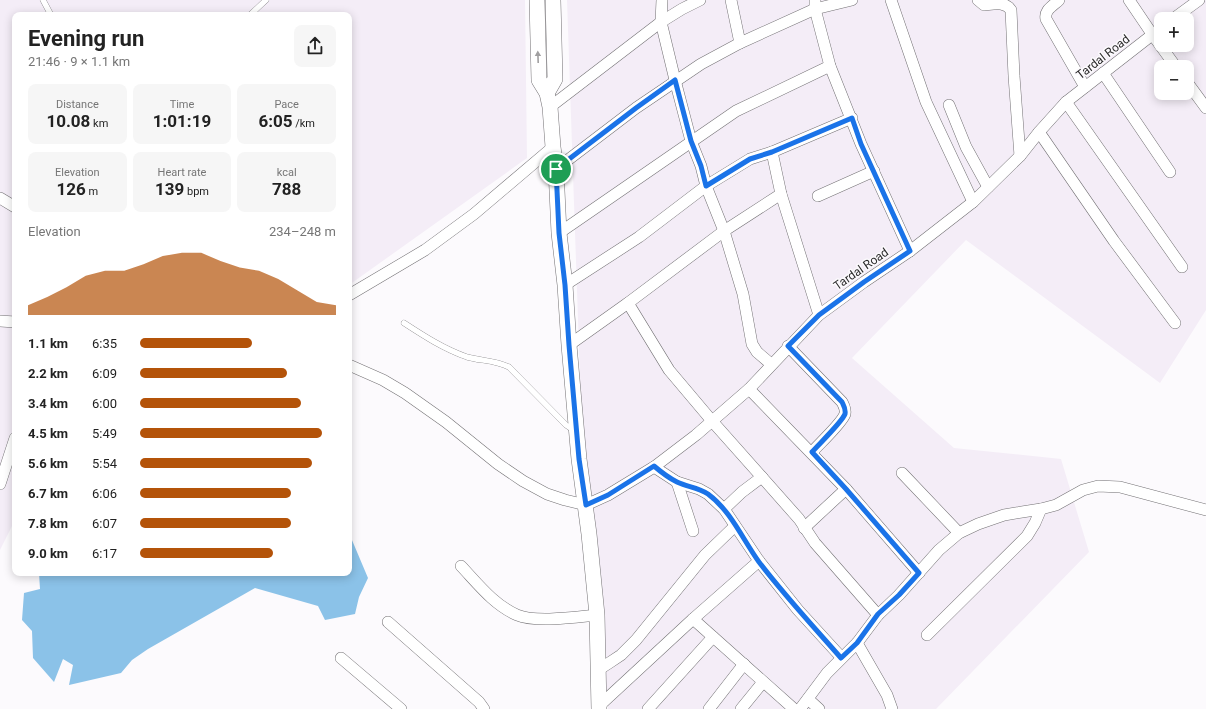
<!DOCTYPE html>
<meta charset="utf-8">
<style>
:root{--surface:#fff;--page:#f6f6f6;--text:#222;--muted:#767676;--accent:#b45309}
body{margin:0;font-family:Roboto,sans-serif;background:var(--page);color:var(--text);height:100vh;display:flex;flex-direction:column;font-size:15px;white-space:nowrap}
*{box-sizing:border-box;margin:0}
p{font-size:13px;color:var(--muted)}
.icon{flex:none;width:22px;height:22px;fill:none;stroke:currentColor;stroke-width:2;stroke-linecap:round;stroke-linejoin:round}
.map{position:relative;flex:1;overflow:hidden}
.sheet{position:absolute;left:12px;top:12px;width:340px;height:564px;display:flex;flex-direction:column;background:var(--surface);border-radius:8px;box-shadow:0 2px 10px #0003}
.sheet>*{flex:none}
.buttons{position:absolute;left:1154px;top:12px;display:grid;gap:8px}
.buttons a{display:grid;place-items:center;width:40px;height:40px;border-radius:8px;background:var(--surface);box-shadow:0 2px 10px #0003;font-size:20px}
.pin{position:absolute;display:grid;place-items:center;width:34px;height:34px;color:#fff;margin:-17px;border:2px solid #fff;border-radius:50%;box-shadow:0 1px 4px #0007}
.round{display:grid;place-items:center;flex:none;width:42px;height:42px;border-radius:8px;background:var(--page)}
.overview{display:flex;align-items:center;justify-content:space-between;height:68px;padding:0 16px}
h1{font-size:22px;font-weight:700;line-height:30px}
.figures{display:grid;grid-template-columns:repeat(3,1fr);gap:6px;height:68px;padding:4px 16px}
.figures div{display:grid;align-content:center;border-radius:8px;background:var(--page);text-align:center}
.figures b{font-size:17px;font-weight:700}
.figures small{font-size:11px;font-weight:400}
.figures p{font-size:11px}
.chart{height:112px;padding:8px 16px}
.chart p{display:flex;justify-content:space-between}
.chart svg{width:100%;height:72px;margin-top:4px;fill:var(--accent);opacity:.7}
ul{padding:0 16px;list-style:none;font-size:13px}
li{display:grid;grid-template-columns:64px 48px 1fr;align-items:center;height:30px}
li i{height:10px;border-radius:5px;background:var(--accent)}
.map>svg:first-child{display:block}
.built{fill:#f4edf7;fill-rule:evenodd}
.water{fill:#8bc2e8}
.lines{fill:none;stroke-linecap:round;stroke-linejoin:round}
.service-casing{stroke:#737174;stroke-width:6}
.minor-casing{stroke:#737174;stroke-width:12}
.secondary-casing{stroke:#737174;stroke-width:16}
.service{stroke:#fff;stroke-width:5.5}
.minor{stroke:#fff;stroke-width:11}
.secondary{stroke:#fff;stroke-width:15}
.oneway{fill:#a09fa0}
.route-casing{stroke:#fff;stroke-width:8}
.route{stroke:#1a73e8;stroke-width:5}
.labels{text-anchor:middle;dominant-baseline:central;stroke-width:3;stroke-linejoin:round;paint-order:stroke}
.street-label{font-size:12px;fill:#2b2a2b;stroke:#fcfafd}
</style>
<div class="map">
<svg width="1206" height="709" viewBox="0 0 1206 709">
<rect width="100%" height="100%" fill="#fcfafd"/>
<g class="built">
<path d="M0 0H525L527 158 349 285V15H15V520L0 550Z"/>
<path d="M567 0H1206V310L1160 383 966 240 852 358 954 448 1061 459 1089 552 936 709H608L582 435ZM1161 19H1187V45H1161ZM1161 67H1187V93H1161Z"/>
</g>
<path class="water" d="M349 533 368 578 359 597 355 614 325 620 318 606 255 588 148 649 132 660 121 673 69 685 73 665 63 659 54 682 33 658 32 631 22 620 24 593 40 589 39 573H349Z"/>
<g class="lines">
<defs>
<g id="service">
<path d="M43 0 51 15"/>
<path d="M250 15 266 0"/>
<path d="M404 323C424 336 444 349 467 357 481 361 495 360 509 367L566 425 575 431"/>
</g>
<g id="minor">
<path d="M662 0 661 22 675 80 691 141 701 166 706 186 724 231 743 294 752 344 757 352 771 364"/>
<path d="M731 0 740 43"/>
<path d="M815 0V9L830 66 861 144 910 251"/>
<path d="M891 0 926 102 973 202"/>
<path d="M978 0 984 5C994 4 1005 1 1011 10L1014 76 1020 156"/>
<path d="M1059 0C1053 6 1044 10 1046 19L1085 87"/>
<path d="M1129 0 1152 34 1176 67"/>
<path d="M1173 19 1199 0"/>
<path d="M1103 73 1170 172"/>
<path d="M1187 82 1206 108"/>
<path d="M1066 102 1182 267"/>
<path d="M949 105 966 147 988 187"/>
<path d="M550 107 661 22 682 9 700 0"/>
<path d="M1039 132 1114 241 1175 323"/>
<path d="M772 152 781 194 819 315"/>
<path d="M556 169 636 108 701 64 740 43 815 9 852 0"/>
<path d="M818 196 874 171"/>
<path d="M0 198 15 207"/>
<path d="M559 233 736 111 830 66"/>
<path d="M565 285 639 237 706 186 750 159 772 152 852 118"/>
<path d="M349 295 425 250 474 214 553 147"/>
<path d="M628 303 669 370 712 421 799 519 815 543 878 615"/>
<path d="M0 321 15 322"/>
<path d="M569 345 628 303 724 231 781 194"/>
<path d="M788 346 842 402C844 406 846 409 845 414 842 423 819 444 812 452"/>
<path d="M349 365 383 380 405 393 446 422 498 464 523 481 547 494 565 500 586 505 608 495 654 467 696 435 749 389 819 315 864 282 910 251 973 202 1020 156 1039 132 1066 102 1161 28"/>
<path d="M749 389 846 489 919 573"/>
<path d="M654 467 677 482 699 489 708 494 724 509 759 561 798 610 841 657"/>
<path d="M902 473 959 533"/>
<path d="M677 482 693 531"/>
<path d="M0 484 15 438"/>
<path d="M724 509 742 492 762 477"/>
<path d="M804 528 846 489"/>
<path d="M461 566C478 584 494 605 517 615 536 623 576 617 597 615"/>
<path d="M693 619 794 709"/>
<path d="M388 622 479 702 484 709"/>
<path d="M927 635 1027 536 1035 523 1041 509"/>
<path d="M857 643 887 695 892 709"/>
<path d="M341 658 401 709"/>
<path d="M598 670 609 663 621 655 636 640 705 555 735 526"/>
<path d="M808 699 819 709"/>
<path d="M599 706 693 619 759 561"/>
<path d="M648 709 713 637"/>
<path d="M709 709 744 664"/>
<path d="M741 709 763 682"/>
<path d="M800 709 827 673 857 643 878 615 899 595 939 550 959 533 978 524 1004 515 1022 512 1041 509 1056 505 1083 490 1098 486 1120 487 1206 510"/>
</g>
<g id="secondary">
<path d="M537 0 539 80 547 93 550 107 553 147 556 169 559 233 565 285 569 345 579 459 589 534 597 615 599 709"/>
<path d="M547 93 555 79 553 0"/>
</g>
</defs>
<use href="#service" class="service-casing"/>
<use href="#minor" class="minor-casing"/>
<use href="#secondary" class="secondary-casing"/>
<use href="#service" class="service"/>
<use href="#minor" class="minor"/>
<use href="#secondary" class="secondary"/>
</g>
<defs><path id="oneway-solid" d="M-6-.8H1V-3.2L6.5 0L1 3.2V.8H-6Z"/></defs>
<use class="oneway" href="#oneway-solid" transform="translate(538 57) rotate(-92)"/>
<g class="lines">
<defs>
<path id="route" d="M675 80 691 141 701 166 706 186 750 159 772 152 852 118 861 144 910 251 864 282 819 315 788 346 842 402C844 406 846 409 845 414 842 422 819 444 812 452L846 489 919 573 899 595 878 614 857 643 841 658C813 626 785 596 759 562 743 540 731 511 708 494 698 487 687 487 677 482 669 478 661 472 654 466L608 495 586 505 579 459 569 345 565 285 559 233 556 169 636 108Z"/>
</defs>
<use href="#route" class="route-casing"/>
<use href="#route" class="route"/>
</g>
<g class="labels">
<g class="street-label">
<text transform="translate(1103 57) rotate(-38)">Tardal Road</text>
<text transform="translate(861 269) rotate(-35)">Tardal Road</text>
</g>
</g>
</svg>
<div class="buttons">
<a>+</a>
<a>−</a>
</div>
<div class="pin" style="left:556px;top:169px;background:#1e9e55"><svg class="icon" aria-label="arrive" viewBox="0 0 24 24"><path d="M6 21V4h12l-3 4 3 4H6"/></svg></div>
<section class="sheet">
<div class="overview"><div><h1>Evening run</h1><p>21:46 · 9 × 1.1 km</p></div><a class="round"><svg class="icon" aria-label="share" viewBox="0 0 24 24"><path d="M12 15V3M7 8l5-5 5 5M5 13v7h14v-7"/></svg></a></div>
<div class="figures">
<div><p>Distance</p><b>10.08<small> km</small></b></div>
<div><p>Time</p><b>1:01:19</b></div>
<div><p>Pace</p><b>6:05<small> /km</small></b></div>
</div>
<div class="figures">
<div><p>Elevation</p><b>126<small> m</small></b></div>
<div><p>Heart rate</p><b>139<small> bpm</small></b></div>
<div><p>kcal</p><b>788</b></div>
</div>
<div class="chart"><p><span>Elevation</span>234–248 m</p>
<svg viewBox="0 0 160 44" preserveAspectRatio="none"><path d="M0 44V38L10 33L20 27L30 20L40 17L50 17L60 13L70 8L80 6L90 6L100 11L110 15L120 17L130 22L140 29L150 36L160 38V44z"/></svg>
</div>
<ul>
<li><b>1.1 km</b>6:35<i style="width:57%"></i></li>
<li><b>2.2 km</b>6:09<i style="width:75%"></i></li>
<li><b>3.4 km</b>6:00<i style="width:82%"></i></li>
<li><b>4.5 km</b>5:49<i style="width:93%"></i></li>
<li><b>5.6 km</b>5:54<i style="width:88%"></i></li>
<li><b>6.7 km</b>6:06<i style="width:77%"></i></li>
<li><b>7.8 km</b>6:07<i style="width:77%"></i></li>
<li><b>9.0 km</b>6:17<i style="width:68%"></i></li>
</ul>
</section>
</div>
